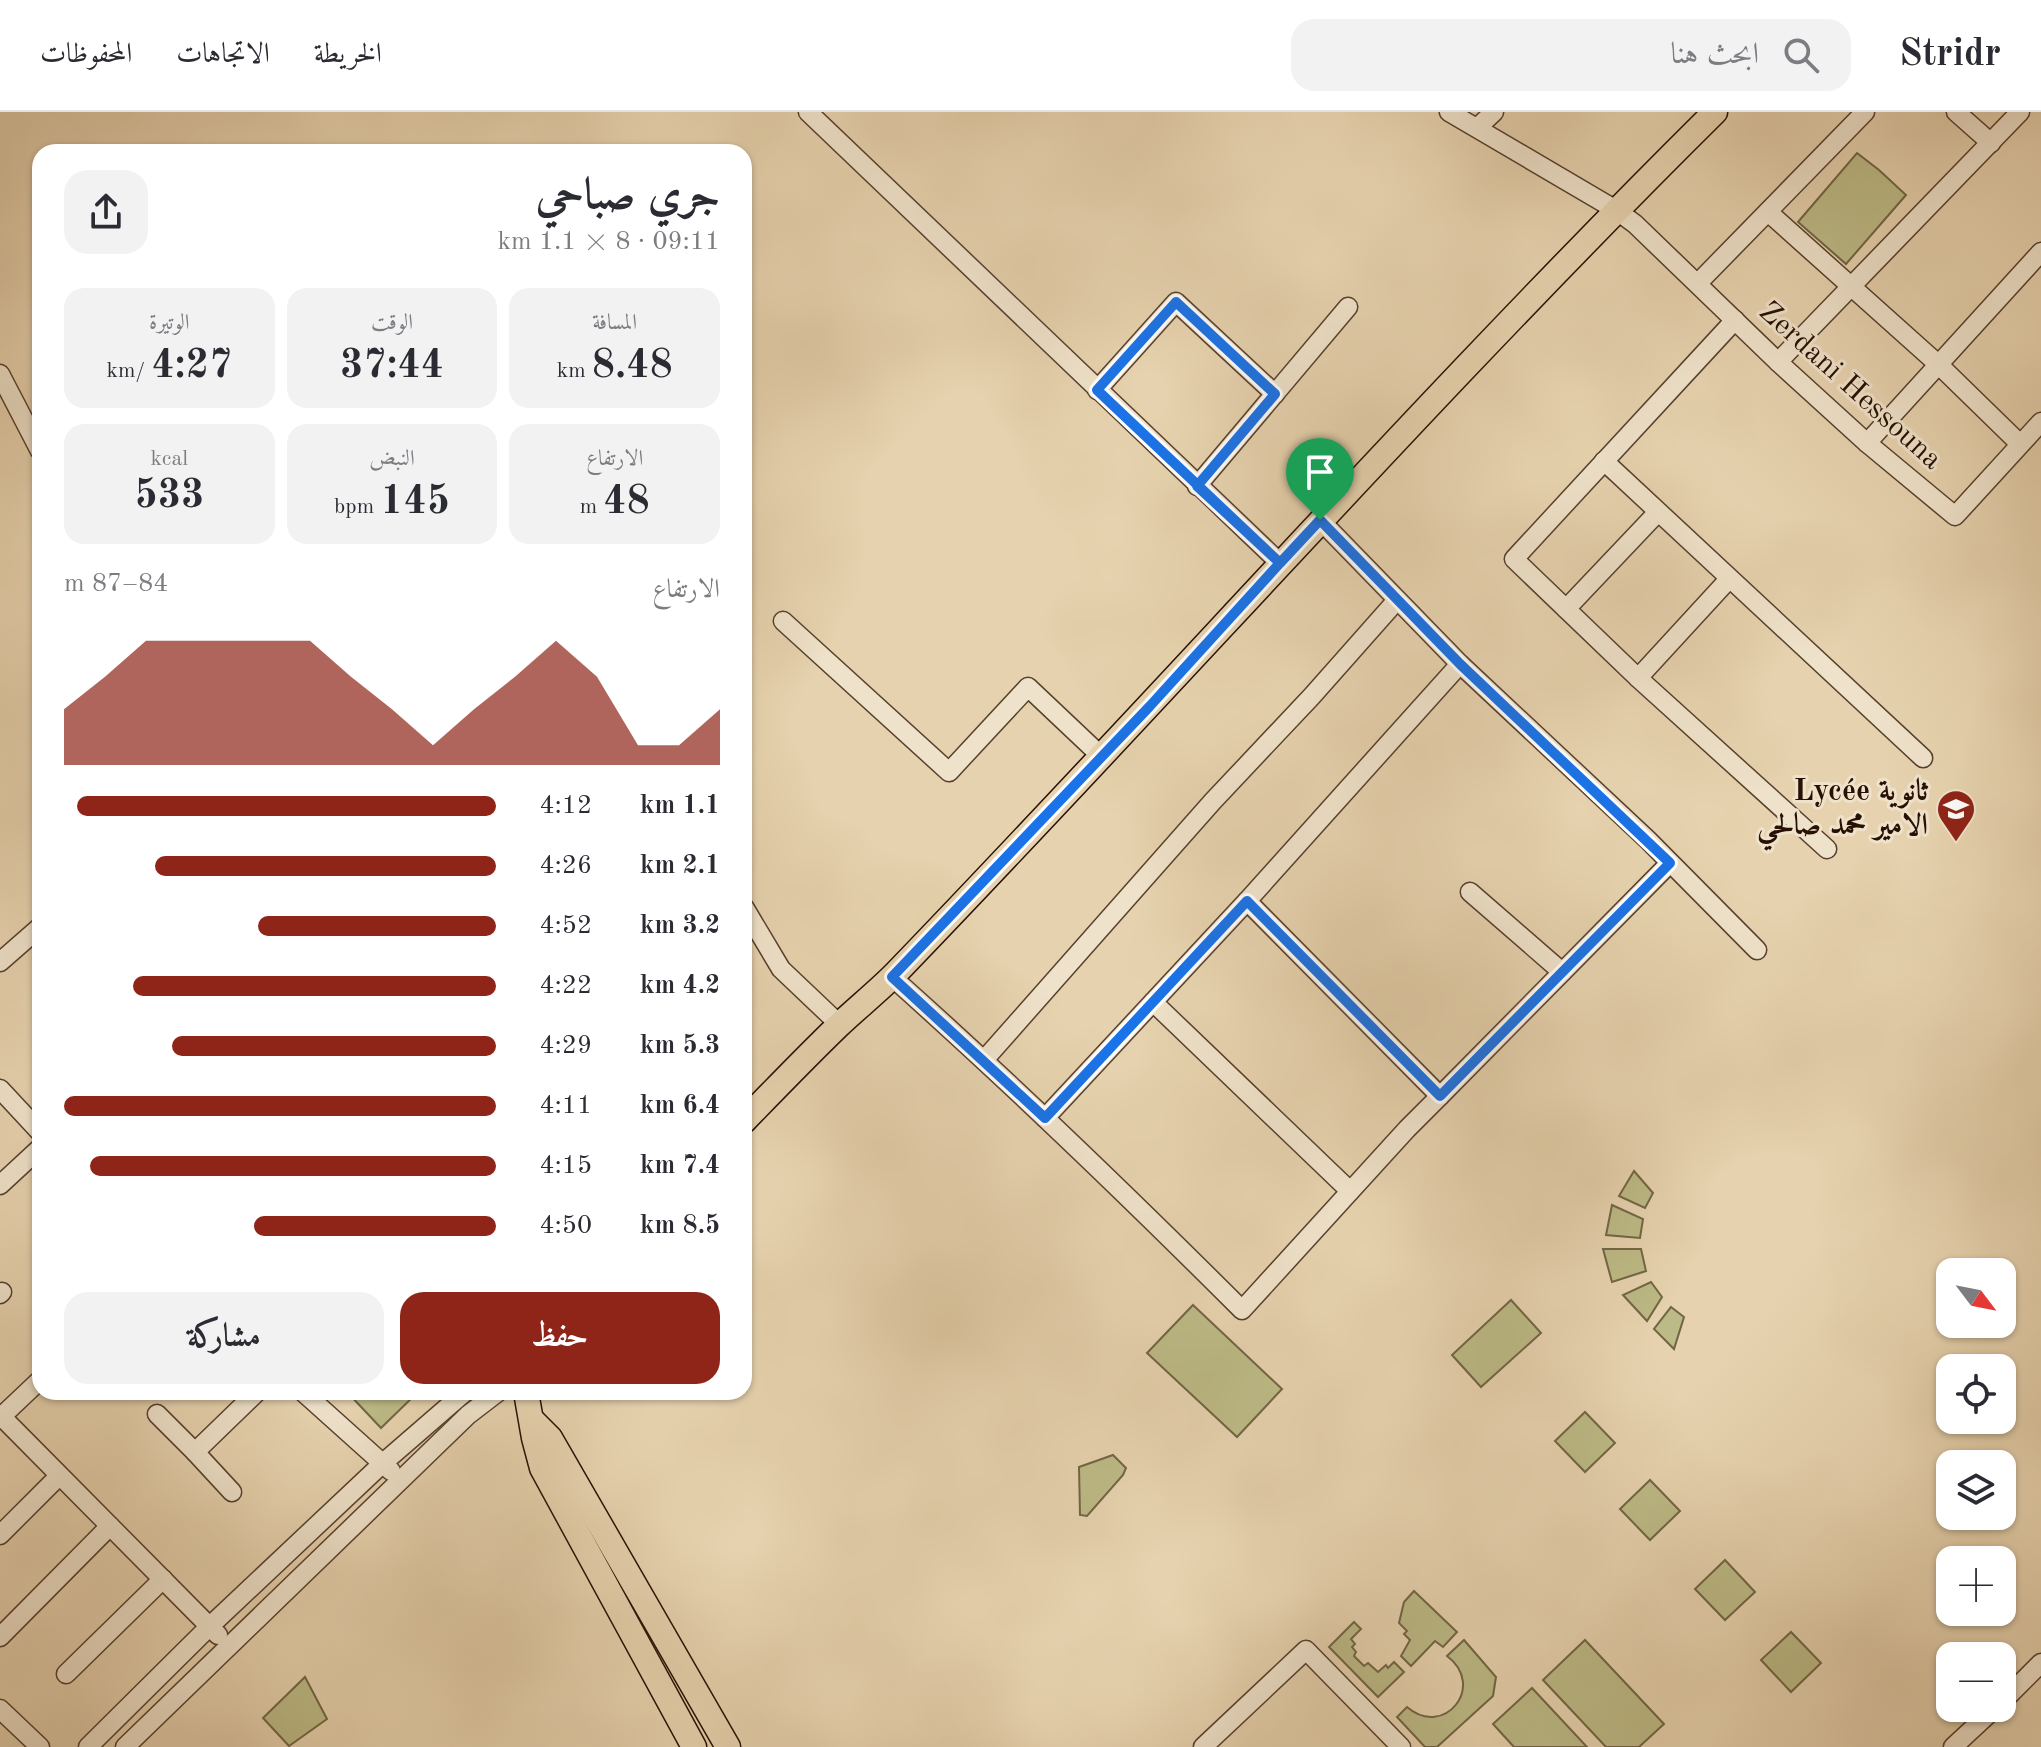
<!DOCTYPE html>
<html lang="ar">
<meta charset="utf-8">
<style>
:root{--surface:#fff;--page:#f2f2f3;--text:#2b2b33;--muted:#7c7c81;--line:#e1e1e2;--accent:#8f2418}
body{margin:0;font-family:"Old Standard TT",Amiri,serif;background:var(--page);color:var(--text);direction:rtl;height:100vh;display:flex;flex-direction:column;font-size:30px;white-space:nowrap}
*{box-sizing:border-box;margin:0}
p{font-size:26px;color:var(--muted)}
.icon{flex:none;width:44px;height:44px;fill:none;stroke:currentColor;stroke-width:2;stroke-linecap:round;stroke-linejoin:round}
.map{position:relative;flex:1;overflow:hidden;direction:ltr}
.drawer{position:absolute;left:32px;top:32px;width:720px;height:1256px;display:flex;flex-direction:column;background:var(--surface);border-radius:24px;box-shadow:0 2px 6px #0004;direction:rtl}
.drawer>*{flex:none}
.needle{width:52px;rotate:122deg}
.controls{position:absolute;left:1936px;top:1146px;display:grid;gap:16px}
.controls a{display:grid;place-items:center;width:80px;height:80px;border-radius:16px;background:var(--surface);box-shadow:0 2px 6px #0004;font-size:40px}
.pin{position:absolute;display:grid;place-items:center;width:68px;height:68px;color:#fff;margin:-82px -34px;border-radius:50% 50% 50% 0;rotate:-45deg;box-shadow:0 0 8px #0007}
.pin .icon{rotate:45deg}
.round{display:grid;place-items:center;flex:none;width:84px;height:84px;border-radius:24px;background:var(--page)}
.head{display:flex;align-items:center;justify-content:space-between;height:136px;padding:0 32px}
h1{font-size:44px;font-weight:700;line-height:60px}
.figures{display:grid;grid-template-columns:repeat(3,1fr);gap:12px;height:136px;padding:8px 32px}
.figures div{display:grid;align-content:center;border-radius:20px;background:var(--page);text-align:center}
.figures b{font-size:40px;font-weight:700}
.figures small{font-size:22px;font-weight:400}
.figures p{font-size:22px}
.chart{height:224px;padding:16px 32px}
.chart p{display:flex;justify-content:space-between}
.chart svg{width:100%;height:144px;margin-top:8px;fill:var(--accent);opacity:.7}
.button{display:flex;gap:16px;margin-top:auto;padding:16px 32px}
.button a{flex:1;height:92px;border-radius:24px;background:var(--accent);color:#fff;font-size:32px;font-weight:700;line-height:92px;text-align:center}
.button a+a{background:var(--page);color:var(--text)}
ul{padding:0 32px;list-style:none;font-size:26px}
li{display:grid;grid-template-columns:128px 96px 1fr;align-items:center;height:60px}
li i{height:20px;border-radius:10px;background:var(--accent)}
header{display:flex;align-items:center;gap:48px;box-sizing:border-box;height:112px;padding:0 40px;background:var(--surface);border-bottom:2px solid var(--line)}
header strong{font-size:38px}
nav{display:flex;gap:44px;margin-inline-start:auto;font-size:28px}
.search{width:560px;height:72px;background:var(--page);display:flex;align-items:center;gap:20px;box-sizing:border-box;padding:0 28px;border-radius:24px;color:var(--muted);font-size:30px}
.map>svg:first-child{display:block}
.green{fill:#bcba86;stroke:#726545;stroke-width:2}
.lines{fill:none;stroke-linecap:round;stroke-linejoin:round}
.minor-casing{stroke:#57402e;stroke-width:21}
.major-casing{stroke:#271004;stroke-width:27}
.minor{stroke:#efe2ca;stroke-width:18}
.major{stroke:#e6d2ae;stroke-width:24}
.route-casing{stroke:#fff;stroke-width:16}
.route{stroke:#1a73e8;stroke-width:10}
.labels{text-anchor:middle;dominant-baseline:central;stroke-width:6;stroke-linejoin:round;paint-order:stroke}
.street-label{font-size:30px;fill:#271004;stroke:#efe2ca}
.poi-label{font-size:30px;font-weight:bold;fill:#271004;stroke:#efe2ca;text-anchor:end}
</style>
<header>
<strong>Stridr</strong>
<div class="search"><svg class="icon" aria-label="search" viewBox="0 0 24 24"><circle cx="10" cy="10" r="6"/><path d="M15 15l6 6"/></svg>ابحث هنا</div>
<nav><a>الخريطة</a><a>الاتجاهات</a><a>المحفوظات</a></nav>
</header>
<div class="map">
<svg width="2041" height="1635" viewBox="0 0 2041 1635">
<rect width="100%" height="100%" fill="#e6d2ae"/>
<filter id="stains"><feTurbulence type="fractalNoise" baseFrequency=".0025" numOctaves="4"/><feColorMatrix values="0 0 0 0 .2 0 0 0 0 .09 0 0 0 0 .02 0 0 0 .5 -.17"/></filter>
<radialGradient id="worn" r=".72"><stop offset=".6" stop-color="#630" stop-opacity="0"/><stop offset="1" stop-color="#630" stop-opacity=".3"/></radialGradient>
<g class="green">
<path d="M1857 41 1879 58 1906 83 1846 152 1798 110Z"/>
<path d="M1634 1059 1653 1081 1645 1096 1619 1084Z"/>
<path d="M1612 1093 1643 1107 1640 1126 1606 1123Z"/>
<path d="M1603 1137H1641L1646 1159 1612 1170Z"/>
<path d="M1651 1170 1662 1185 1647 1209 1623 1183Z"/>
<path d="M1511 1188 1541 1221 1481 1275 1452 1243Z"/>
<path d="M1193 1193 1282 1277 1237 1325 1147 1241Z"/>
<path d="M1671 1195 1684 1205 1674 1237 1654 1217Z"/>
<path d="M347 1280H418L381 1316Z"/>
<path d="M1585 1300 1615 1331 1585 1360 1555 1329Z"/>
<path d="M1113 1343 1126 1356 1123 1363 1087 1404 1080 1403 1079 1355Z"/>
<path d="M1650 1368 1680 1399 1650 1428 1620 1397Z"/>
<path d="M1725 1448 1755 1480 1725 1508 1695 1477Z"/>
<path d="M1414 1479 1457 1520 1443 1535 1435 1529 1411 1554 1401 1544 1410 1528 1404 1522 1407 1519 1399 1511 1404 1490Z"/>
<path d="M1354 1510 1361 1517 1351 1527 1355 1532 1352 1535 1356 1540 1354 1544 1364 1554 1368 1551 1378 1560 1386 1553 1388 1556 1394 1550 1404 1560 1378 1585 1329 1535Z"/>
<path d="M1791 1520 1821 1551 1791 1580 1761 1548Z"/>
<path d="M1464 1528 1496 1565 1493 1584 1437 1635H1425L1397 1605 1407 1595C1444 1627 1487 1574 1447 1544Z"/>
<path d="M1585 1528 1664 1612 1639 1635H1606L1543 1568Z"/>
<path d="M305 1565 327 1607 289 1634 263 1606Z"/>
<path d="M1532 1576 1587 1635H1514L1493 1612Z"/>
</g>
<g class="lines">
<defs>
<g id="minor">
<path d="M808 0 1280 451"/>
<path d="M1449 0 1616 98 1635 112 1778 250 1867 331 1955 404 2041 310"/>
<path d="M1956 0 1991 31"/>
<path d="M1478 15 1494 0"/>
<path d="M1768 100 1939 253 2020 332"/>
<path d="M1698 171 1865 0"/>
<path d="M1735 208 1514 447 1638 566 1827 737"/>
<path d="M1778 250 2020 0"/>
<path d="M0 262 40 339"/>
<path d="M1097 278 1176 190 1275 282"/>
<path d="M1867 331 2041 140"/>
<path d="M1604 349 1923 646"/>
<path d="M1197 374 1348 195"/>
<path d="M1320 408 1460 552 1648 728 1757 838"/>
<path d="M1566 497 1658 400"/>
<path d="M783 509 949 660 1028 575 1101 644"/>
<path d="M1460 552 1247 789 1440 984 1670 751"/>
<path d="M1638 566 1729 467"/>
<path d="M1470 780 1562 860"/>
<path d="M744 795 781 857 840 913"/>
<path d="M0 850 40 815"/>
<path d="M892 865C1012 972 1128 1084 1242 1198L1407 1017 1440 984"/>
<path d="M1153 890 1350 1079"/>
<path d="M984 948 1213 689 1312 584 1397 488"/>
<path d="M0 977 40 1020"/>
<path d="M1045 1006 1247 789"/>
<path d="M0 1073 40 1036"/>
<path d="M0 1182 2 1180"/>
<path d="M303 1280 391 1359"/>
<path d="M157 1302 195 1340 257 1280"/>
<path d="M0 1303 218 1523"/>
<path d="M0 1306 40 1268"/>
<path d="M195 1340 232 1380"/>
<path d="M0 1423 59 1364"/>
<path d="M0 1525 110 1414"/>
<path d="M66 1562 163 1467"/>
<path d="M2002 1590 2041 1551"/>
<path d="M0 1597 40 1635"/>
<path d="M88 1635 210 1514 383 1351 465 1280"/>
<path d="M125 1635 468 1303 498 1280"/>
<path d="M1203 1635 1306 1538 1401 1635"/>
<path d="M1953 1635 1995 1596"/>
</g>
<g id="major">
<path d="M744 1009C775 977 806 945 838 914 857 896 877 880 895 862 1171 576 1433 279 1715 0"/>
<path d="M526 1280 534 1326 542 1356 694 1635"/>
<path d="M533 1309 550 1326 728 1635"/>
</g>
</defs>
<use href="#minor" class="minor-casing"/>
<use href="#major" class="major-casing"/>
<use href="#minor" class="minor"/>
<use href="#major" class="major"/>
</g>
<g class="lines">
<defs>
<path id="route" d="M1320 408 1280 451 1197 374 1275 282 1176 190 1097 278 1280 451 1150 594 892 865 1045 1006 1247 789 1440 984 1670 751 1460 552 1320 408"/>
</defs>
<use href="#route" class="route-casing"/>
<use href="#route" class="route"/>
</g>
<defs>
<symbol id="school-pin" viewBox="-11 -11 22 30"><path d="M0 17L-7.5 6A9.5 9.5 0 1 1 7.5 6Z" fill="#8f2418" stroke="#efe2ca"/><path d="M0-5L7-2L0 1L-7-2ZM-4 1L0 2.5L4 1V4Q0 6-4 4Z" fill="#fff"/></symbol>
</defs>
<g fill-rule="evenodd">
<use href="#school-pin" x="1934" y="675" width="44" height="60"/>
</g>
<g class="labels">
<g class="street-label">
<text transform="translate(1850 274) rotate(42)">Zerdani Hessouna</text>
</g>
<g class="poi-label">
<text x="1928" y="680">Lycée ثانوية<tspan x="1928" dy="34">الامير محمد صالحي</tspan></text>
</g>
</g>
<rect width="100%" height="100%" filter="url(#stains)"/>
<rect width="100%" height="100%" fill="url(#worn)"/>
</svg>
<div class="controls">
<a><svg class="needle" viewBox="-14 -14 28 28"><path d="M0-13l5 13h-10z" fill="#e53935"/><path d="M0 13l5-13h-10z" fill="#7c7c81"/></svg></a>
<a><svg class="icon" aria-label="locate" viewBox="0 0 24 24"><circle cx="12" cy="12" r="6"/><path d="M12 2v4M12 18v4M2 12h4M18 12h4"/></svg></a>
<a><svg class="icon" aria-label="layers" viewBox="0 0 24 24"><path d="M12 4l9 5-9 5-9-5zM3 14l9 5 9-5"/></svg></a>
<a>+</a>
<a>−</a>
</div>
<div class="pin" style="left:1320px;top:408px;background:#1e9e55"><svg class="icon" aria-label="arrive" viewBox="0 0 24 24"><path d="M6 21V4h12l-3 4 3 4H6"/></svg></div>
<section class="drawer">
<div class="head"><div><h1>جري صباحي</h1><p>09:11 · 8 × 1.1 km</p></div><a class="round"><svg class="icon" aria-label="share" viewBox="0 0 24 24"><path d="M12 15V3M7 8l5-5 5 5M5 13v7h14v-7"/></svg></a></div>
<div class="figures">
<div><p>المسافة</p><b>8.48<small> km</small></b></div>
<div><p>الوقت</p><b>37:44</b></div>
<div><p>الوتيرة</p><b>4:27<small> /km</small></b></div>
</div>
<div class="figures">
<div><p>الارتفاع</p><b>48<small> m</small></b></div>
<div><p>النبض</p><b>145<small> bpm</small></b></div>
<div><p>kcal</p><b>533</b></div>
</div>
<div class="chart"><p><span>الارتفاع</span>84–87 m</p>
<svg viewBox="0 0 160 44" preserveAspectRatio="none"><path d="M0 44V27L10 17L20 6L30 6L40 6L50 6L60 6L70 17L80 27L90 38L100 27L110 17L120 6L130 17L140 38L150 38L160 27V44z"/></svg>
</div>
<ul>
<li><b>1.1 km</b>4:12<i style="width:97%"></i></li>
<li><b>2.1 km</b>4:26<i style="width:79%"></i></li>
<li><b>3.2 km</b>4:52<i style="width:55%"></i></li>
<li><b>4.2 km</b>4:22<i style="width:84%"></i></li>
<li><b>5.3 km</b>4:29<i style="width:75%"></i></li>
<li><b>6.4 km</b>4:11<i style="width:100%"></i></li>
<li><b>7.4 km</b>4:15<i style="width:94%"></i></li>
<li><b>8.5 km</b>4:50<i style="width:56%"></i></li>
</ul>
<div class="button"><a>حفظ</a><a>مشاركة</a></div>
</section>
</div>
